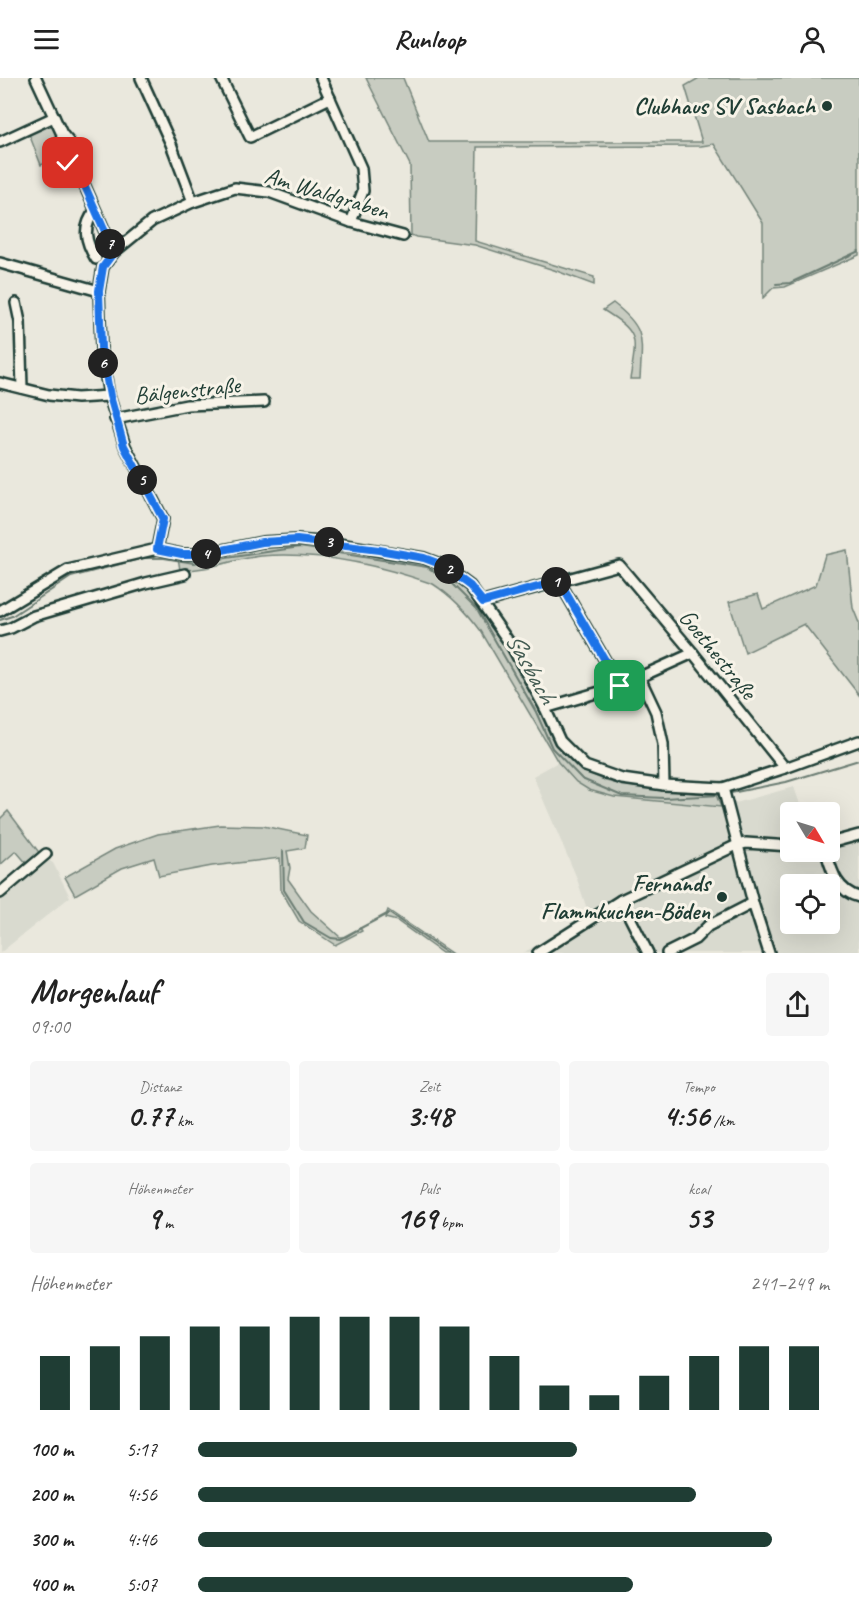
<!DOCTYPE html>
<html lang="de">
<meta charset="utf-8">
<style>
:root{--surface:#fff;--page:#f6f6f6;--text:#222;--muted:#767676;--accent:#1f3d34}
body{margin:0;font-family:Caveat,sans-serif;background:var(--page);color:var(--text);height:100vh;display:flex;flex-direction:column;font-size:22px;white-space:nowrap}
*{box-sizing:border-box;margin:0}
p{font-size:20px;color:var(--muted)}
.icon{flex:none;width:33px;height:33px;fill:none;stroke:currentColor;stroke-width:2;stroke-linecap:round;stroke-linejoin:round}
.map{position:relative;height:875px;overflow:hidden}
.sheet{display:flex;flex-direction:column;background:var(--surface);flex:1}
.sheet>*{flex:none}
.needle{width:39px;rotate:128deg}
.fabs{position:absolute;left:780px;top:724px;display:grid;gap:12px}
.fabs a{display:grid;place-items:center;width:60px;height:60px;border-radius:6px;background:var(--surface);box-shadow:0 6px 24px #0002;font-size:30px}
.pin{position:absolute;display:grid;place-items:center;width:51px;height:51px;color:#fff;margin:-26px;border-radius:12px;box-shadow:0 3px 9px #0006}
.km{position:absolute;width:30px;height:30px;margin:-15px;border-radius:50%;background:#222;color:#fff;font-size:16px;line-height:30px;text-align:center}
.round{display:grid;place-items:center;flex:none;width:63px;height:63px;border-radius:6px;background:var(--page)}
.summary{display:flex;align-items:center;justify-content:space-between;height:102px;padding:0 30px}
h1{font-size:33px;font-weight:600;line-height:45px}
.stats{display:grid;grid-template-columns:repeat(3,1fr);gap:9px;height:102px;padding:6px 30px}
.stats div{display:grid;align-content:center;border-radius:6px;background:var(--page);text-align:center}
.stats b{font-size:30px;font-weight:600}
.stats small{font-size:16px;font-weight:400}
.stats p{font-size:16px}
.chart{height:168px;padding:12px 30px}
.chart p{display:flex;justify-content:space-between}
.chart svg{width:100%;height:108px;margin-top:6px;stroke:var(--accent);stroke-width:6}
ul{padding:0 30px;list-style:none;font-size:20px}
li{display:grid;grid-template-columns:96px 72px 1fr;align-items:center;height:45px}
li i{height:15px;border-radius:8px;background:var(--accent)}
header{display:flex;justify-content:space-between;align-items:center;height:78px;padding:0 30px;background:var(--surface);font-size:27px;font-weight:600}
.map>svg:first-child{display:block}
.built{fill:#d9dacf;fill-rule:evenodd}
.green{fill:#c8ccc1;stroke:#74847a;stroke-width:1.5}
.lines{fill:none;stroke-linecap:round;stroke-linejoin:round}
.stream{stroke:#6a7c72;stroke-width:2}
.minor-casing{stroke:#1f3d34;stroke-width:14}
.minor{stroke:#f7f3e8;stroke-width:9}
.route-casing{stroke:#fff;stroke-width:12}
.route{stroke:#1a73e8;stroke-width:8}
.poi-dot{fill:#1f3d34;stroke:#f7f3e8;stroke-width:2}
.labels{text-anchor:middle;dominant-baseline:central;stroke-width:6;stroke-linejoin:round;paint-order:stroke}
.poi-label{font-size:24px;font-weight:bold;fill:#1f3d34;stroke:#f7f3e8;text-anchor:end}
.street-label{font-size:24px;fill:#1f3d34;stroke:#f7f3e8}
.water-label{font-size:26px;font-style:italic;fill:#445c53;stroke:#f7f3e8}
</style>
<header><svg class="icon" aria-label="menu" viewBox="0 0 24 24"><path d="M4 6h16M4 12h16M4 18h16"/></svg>Runloop<svg class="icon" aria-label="person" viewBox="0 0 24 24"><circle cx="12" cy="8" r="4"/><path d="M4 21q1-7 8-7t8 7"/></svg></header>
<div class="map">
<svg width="859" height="875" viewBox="0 0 859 875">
<rect width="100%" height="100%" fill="#eae8dd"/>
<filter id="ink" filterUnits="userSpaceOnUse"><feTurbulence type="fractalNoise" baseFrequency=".0167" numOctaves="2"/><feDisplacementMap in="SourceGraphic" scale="12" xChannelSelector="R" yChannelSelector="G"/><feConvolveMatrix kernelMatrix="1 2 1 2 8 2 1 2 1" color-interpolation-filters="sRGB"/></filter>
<g filter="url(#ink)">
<g class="built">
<path d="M558 684 576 704 589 712 614 719 721 729 794 709 803 735H790V774H830V763L859 755V875H523L589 837 576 798 533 698ZM790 807H830V846H790Z"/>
<path d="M45 780 53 785 70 819 0 875V817Z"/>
</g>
<g class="green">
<path d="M366 0H403L429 64H702L685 8 699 0H859V177L785 209 773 210 763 220V145L714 66 701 68 477 69 475 163 594 199V207L554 192 475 167 416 159 411 157 410 87Z"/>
<path d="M50 46 55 54 61 78 41 87 29 56Z"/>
<path d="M613 225C647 251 642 261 640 301H630C637 259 640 255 603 232Z"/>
<path d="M296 465 327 467 435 486 466 510 482 530 517 588 547 647 562 671 585 693 606 703 635 709 716 717 721 729 614 719 589 712 576 704 558 684 481 553C467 534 452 518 433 506 379 487 319 473 261 478 233 481 208 493 180 492L178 479 197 481 264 467Z"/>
<path d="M847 472 853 530 859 545V617L804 546 745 575 729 524 758 516 763 531 816 507 825 477Z"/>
<path d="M8 733 41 777 28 787 16 773 0 787V741Z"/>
<path d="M220 747 263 748 307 757 305 770 287 773 290 790 288 801 311 833 340 859H346L360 850 362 853 335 867 299 843 281 812 280 780 212 788 159 798 154 780 122 790 75 817 65 799 115 771 158 756Z"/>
<path d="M388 832 451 875H442L397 843 385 840Z"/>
</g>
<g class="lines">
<g class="stream">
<path d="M776 206 790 205 859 173"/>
<path d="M0 542 12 538 71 499 143 480H164L194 485 300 469 427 489 450 504 477 531 536 634 552 670 582 701 622 718 664 720 721 717"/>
<path d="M726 716 786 704 859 682"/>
<path d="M283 773 284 812 304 844 331 860 340 861 389 835 447 875"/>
</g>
<defs>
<g id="minor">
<path d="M36 0 62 56 69 64 78 83 80 97 114 174"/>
<path d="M141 0 171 66 193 124"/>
<path d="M221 0 250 59 330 20"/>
<path d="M321 0 361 90 363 113 351 144"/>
<path d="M62 56C59 73 68 85 80 97"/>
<path d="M0 64 54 39"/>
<path d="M95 133C82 149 85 163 96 181"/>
<path d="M0 185 99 213"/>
<path d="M16 225 20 244 22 310"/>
<path d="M0 305 49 317 77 320 109 318"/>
<path d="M115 341 187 327 264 324"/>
<path d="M157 471 163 441 125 368 109 318 101 270 99 213 103 189 114 174 152 143 193 124 235 110 269 114 351 144 403 158"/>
<path d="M559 503 620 608"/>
<path d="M483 524 619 487 693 575 785 690"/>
<path d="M0 533 68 492 157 471 182 476H203L262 464 297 462 333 465 424 480 440 486 470 508 511 567 545 630 560 663 585 688 622 701 664 707 723 710 785 690 859 663"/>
<path d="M0 553 11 550 34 538 146 505 185 496"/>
<path d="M640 600 656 634 663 666 664 707"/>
<path d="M545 630 620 608 693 575"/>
<path d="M723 710 753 825 769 875"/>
<path d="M830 767 833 764 859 757"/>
<path d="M826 774C832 794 837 813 859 819"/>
<path d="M0 815 46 776"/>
<path d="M621 822 648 875"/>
<path d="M538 875 621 822 737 767 746 765 790 768"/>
<path d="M667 875 695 861 708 848 753 825"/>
</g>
</defs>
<use href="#minor" class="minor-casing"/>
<use href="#minor" class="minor"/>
</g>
</g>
<g class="lines" filter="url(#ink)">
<defs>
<path id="route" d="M68 85 80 97 114 174 103 189 99 213 101 270 110 318 124 368 163 441 157 471 182 476H203L262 464 297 462 379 472 424 480 440 486 470 508 483 524 559 503 620 608"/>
</defs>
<use href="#route" class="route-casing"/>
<use href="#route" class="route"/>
</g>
<g class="poi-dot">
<circle cx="827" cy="28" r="6"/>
<circle cx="722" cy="819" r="6"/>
</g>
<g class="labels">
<g class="poi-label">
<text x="815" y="28">Clubhaus SV Sasbach</text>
<text x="710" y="805">Fernands<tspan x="710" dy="28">Flammkuchen-Böden</tspan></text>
</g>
<g class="street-label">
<text transform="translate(327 115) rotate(17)">Am Waldgraben</text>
<text transform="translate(187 312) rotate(-6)">Bälgenstraße</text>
<text transform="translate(718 576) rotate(51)">Goethestraße</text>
</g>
<g class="water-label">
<text transform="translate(531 590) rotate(61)">Sasbach</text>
</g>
</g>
</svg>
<div class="fabs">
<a><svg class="needle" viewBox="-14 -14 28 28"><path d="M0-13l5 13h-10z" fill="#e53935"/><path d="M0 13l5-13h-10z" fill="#767676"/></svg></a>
<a><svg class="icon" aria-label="locate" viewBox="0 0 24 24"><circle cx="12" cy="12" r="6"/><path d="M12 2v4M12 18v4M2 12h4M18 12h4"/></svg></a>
</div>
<div class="pin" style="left:620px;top:608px;background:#1e9e55"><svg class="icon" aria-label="arrive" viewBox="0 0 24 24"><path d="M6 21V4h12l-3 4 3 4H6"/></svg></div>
<div class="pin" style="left:68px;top:85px;background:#d93025"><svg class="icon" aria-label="check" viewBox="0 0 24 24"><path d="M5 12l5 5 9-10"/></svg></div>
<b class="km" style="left:556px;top:504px">1</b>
<b class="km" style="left:449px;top:491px">2</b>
<b class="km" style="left:329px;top:464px">3</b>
<b class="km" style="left:206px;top:476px">4</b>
<b class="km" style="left:142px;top:402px">5</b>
<b class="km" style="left:103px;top:285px">6</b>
<b class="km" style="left:110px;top:166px">7</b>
</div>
<section class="sheet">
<div class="summary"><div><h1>Morgenlauf</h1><p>09:00</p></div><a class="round"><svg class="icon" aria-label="share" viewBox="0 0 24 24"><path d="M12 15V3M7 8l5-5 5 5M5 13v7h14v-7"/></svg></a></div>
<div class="stats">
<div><p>Distanz</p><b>0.77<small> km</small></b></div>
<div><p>Zeit</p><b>3:48</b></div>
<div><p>Tempo</p><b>4:56<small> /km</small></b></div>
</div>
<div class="stats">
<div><p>Höhenmeter</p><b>9<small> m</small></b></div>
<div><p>Puls</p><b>169<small> bpm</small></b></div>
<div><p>kcal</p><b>53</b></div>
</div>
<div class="chart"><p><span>Höhenmeter</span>241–249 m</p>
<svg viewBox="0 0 160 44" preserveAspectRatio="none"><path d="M5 44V22M15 44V18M25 44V14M35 44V10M45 44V10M55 44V6M65 44V6M75 44V6M85 44V10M95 44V22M105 44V34M115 44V38M125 44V30M135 44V22M145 44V18M155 44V18"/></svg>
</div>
<ul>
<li><b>100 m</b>5:17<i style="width:60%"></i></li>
<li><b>200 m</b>4:56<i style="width:79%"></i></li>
<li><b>300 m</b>4:46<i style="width:91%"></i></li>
<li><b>400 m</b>5:07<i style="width:69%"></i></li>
</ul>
</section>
